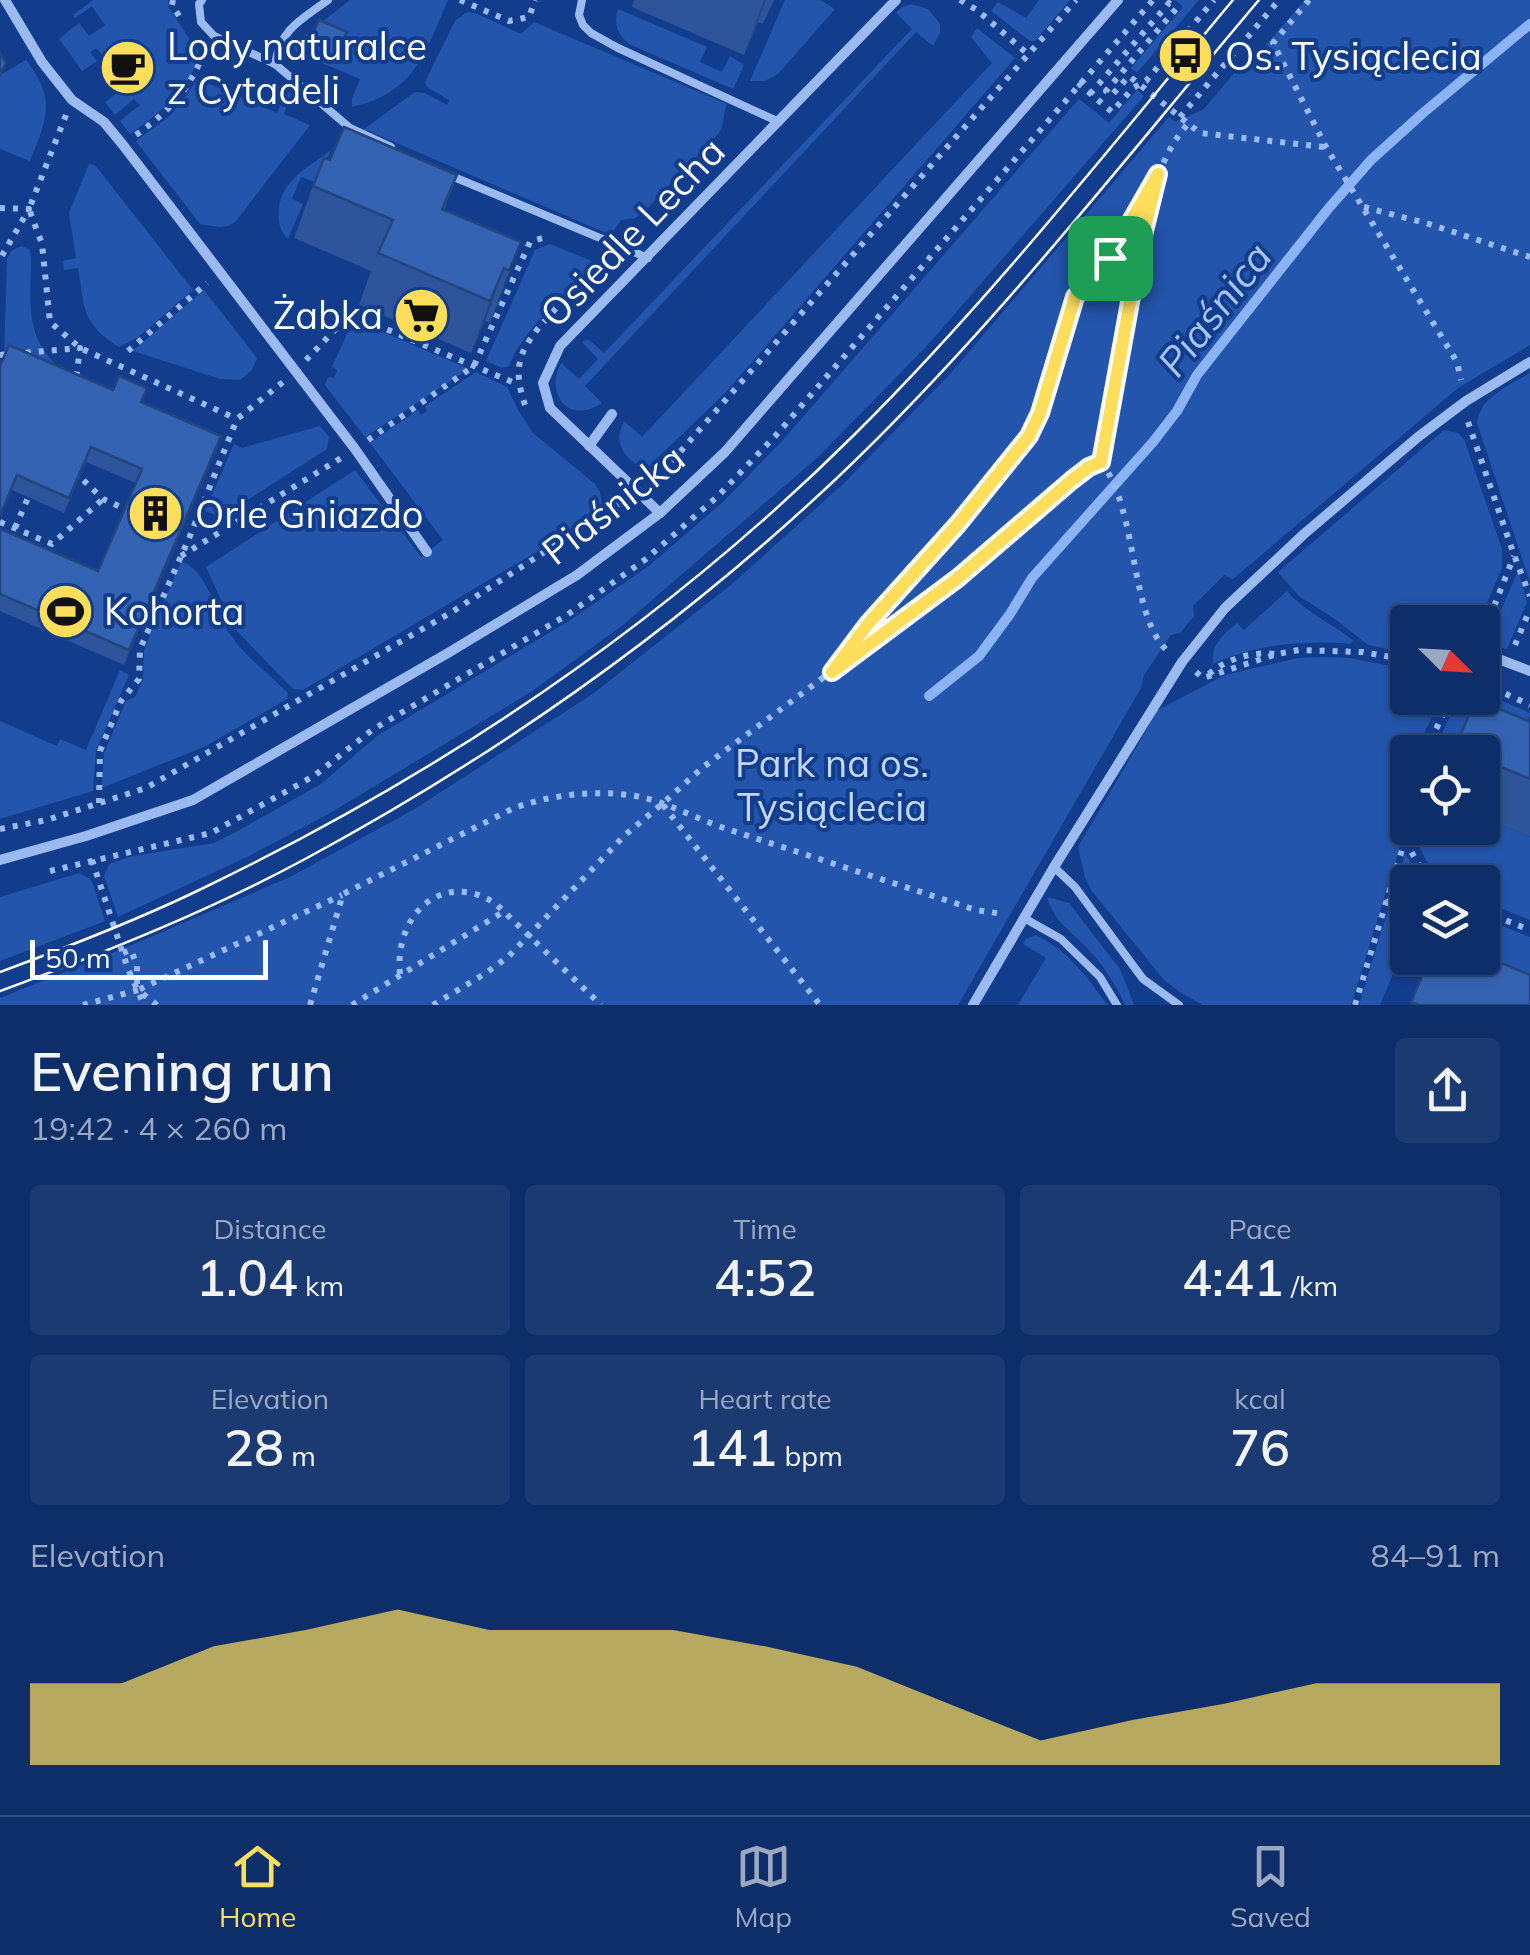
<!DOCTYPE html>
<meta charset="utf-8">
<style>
:root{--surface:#0e2e6a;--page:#1c3a72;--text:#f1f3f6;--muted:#9ba8c1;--line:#2e4a7e;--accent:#ffde5b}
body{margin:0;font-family:Mulish,sans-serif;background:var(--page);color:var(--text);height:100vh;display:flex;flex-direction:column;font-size:38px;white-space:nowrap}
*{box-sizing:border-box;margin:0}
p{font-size:32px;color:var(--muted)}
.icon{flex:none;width:55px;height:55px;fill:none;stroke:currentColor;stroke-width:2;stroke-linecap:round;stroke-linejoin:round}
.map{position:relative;height:1005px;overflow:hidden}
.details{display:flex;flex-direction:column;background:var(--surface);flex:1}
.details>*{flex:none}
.needle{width:65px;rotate:114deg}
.controls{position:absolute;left:1390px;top:605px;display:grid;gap:20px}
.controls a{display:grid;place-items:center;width:110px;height:110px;border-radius:10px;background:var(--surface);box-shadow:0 2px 8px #0004,0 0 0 2px var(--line);font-size:50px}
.scale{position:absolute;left:30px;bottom:25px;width:238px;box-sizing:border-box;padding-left:10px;border:5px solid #fff;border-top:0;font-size:28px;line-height:35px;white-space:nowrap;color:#fff;-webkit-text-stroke:8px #123d8d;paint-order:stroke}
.pin{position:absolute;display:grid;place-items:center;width:85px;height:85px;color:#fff;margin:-42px;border-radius:20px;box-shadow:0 5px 15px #0006}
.round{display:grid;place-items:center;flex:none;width:105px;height:105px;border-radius:10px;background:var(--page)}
.headline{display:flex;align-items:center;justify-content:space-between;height:170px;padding:0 30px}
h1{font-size:55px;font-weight:600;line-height:75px}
.metrics{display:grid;grid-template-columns:repeat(3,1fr);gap:15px;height:170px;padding:10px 30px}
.metrics div{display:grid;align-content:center;border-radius:10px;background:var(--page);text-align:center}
.metrics b{font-size:50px;font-weight:600}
.metrics small{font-size:28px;font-weight:400}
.metrics p{font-size:28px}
.chart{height:280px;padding:20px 30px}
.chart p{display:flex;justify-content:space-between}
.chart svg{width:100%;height:180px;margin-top:10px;fill:var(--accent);opacity:.7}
.menu{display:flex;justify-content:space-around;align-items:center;height:140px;border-top:2px solid var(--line);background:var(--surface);font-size:28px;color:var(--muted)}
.menu a{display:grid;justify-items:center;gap:5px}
.menu .current{color:var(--accent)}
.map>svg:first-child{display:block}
.green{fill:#2355ac}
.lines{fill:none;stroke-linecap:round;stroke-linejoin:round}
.stream{stroke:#8cb3f5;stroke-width:10}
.path{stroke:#9abaf1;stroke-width:6;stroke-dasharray:5 8;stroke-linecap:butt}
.lane{stroke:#9abaf1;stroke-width:8}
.street{stroke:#9abaf1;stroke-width:10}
.tram{stroke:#fff;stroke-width:2.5}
.wall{fill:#2e559b}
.shaded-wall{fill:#25457e}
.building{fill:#3563b4;stroke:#25457e;stroke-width:2.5}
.route-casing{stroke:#fff;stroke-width:20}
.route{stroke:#ffde5b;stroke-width:12}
.labels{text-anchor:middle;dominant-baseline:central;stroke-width:8;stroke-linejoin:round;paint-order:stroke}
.poi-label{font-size:38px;fill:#fff;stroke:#123d8d;text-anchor:start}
.street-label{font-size:38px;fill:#fff;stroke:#123d8d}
.park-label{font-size:38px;fill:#c1d7fd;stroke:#123d8d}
.water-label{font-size:40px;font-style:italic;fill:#a6c4f9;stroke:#123d8d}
</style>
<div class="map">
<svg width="1530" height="1005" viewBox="0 0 1530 1005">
<rect width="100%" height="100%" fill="#123d8d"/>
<g class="green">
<path d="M93 0H168L169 8 199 53C191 90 159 113 130 134L120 121 140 105 134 99 115 115 105 102 146 72 129 49 109 63 96 48 90 52 97 61 82 71 59 39 79 23 89 36 105 25 92 6 75 18 73 15Z"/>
<path d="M350 0H448C425 53 415 93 352 107V98L360 79 297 53 293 45Z"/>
<path d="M785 0H820L835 9 778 74 765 81H750Z"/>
<path d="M1039 0H1070L1035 41H1030L991 11 998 2 1026 18Z"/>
<path d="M1175 0H1199L1137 73 1131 68 1183 7Z"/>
<path d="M1305 0H1530V345L1458 388 1233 579 1224 575 1193 606 1194 616 1180 633 1171 635 1144 675 1141 688 958 1005H0V998L132 945 290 877 413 810 594 693 732 584 843 484 951 373 1169 117 1175 122 1204 109 1251 53 1258 54Z"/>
<path d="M911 4 928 9 940 24V33L933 46 916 32 585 386 602 403C570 425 544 395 561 363L579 379 598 359 582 342 588 339 604 353 912 29 896 12 903 7Z"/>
<path d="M618 9 707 47 700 62 722 72 730 56 744 65 733 89 631 45C618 36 613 24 618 9Z"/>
<path d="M467 12 475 13 521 34 534 22 727 104C723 114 724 123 720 132L644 212 635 218 621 220 611 235 364 129 415 92 425 93 447 105 449 100 428 88 425 82 455 21Z"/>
<path d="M977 28 1015 58 726 392 645 470C625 458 612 445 624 421L642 437 992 63 971 37Z"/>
<path d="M26 60C57 100 47 118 30 161L0 149V75Z"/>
<path d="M198 79 277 113 287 92 291 94 284 114 310 125 236 221 228 226 219 227 200 224 136 141 171 115Z"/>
<path d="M1137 90 1144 96 925 348 817 458 623 625 531 692 330 813 249 856 118 917 104 876 109 864 133 856 214 843 234 833 321 784 377 736 569 621 650 565 723 502 783 440 1079 99 1109 123Z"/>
<path d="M331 150 317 183 301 177 292 199 303 204 288 239C279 230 278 221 279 209 281 180 310 166 331 150Z"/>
<path d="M89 164 95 165 193 290 137 338 119 347C81 324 85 308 78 268L64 270 63 261 76 258 69 213Z"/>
<path d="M550 244 592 261 593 267C563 298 525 326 509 366L502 368 486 361 535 250Z"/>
<path d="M21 246 29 249 31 257C31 302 23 340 63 370L4 360 7 259 11 251Z"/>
<path d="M204 290 257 358 252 370 240 380 220 379 133 351Z"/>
<path d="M361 323 469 369 365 437 325 385 328 377 334 378 337 370 332 367 350 327Z"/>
<path d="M476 372 507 387 518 410 533 433 595 484 600 492 602 505 598 511 538 551 303 690 293 689 234 628 206 567 355 470 421 557 443 540 370 443 418 410 421 415 427 411 425 406Z"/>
<path d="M1530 373V582L1477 423C1480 397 1510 385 1530 373Z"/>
<path d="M320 426 329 437 327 449 221 517 205 511 234 444 242 448Z"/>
<path d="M1444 430 1458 433 1464 439 1502 549V568L1479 622H1408L1407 653 1368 645 1335 619 1299 596 1278 572Z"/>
<path d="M181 561C209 573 212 607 228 631 242 654 268 673 288 693L287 699 206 746 104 787 102 786 104 753 126 701 135 697 143 680 144 650Z"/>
<path d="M1518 571 1527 602 1507 649 1502 648 1499 655 1484 649Z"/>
<path d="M1287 591C1304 611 1332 624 1353 640L1351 644C1306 640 1255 644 1213 664 1211 644 1223 635 1237 623L1244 630Z"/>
<path d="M1325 657 1349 658 1407 669 1408 698H1441L1415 752H1408C1408 768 1405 771 1400 785 1393 805 1395 823 1401 843L1351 1005H1203L1181 993 1164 980 1091 890 1085 877 1078 847 1158 710 1225 675 1298 658Z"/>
<path d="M120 670 129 675 96 750 93 791 0 819V721L57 746 60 739 86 750Z"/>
<path d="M1483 689 1486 694 1530 713V736L1482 752H1433L1459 698H1482Z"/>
<path d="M1483 816 1530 837V920L1483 901 1482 882C1473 882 1458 885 1449 882 1431 878 1417 843 1413 828H1482Z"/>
<path d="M1405 854 1424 882H1408V958H1482L1483 918 1530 937V1005H1498L1398 962 1380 1005H1359Z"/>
<path d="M79 873 91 879 105 921 0 961V897Z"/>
<path d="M1047 897 1069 903 1120 969 1134 1005H1125C1115 983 1102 963 1085 946 1068 928 1055 923 1047 897Z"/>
<path d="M1036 935C1068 951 1087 976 1107 1005H1018L1046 958 1023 944 1026 939Z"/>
</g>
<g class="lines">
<path class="stream" d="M929 696 979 656 1010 614 1032 578 1153 442 1177 411 1197 375 1328 209 1371 160 1423 113 1530 24"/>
<g class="path">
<path d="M173 0 172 5 181 19"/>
<path d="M460 0 509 21 529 17 535 0"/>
<path d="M960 0 977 10 1029 55"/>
<path d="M1309 0 1273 43 1326 147 1457 362 1461 380"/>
<path d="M1078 83 1112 112 1133 88 1146 81 1214 0"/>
<path d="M1090 94 1169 3 1176 9 1106 91 1112 95 1129 76 1200 133 1324 147"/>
<path d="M66 115 29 209 42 244 50 322 80 348 237 419"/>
<path d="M1180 117 1279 0"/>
<path d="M136 135C169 111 189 91 204 52L202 50"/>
<path d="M1364 207 1429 224 1530 257"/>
<path d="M0 208 29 209 0 259"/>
<path d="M128 351 207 283"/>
<path d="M0 355 80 348 76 379"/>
<path d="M306 360 350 314 517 384"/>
<path d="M525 405C519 387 515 368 524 350 538 321 581 285 605 261"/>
<path d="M1468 422 1514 555 1530 596"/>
<path d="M368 440 474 366 530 242 546 237"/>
<path d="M1101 462C1139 509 1129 621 1170 653"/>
<path d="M72 475 81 478 103 499 125 509"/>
<path d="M652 478 673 460 1076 0"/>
<path d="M0 522 52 544 103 499"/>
<path d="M15 528 30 493"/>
<path d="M181 556 341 458"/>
<path d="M1482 628 1489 619 1514 556"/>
<path d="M1482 642 1492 627 1489 619"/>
<path d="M1515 645 1530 609"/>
<path d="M839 663 869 624 958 524 1029 436 1040 413 1075 297 1109 257 1154 182"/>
<path d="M1196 672 1203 678 1277 654 1299 650 1362 652 1408 660"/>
<path d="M1209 674C1226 659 1253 651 1276 654"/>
<path d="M1482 683 1530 705"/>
<path d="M1425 752 1451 698"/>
<path d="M99 803 100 751 121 701 139 679 140 649 190 536 237 419 283 382"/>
<path d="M663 805 820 1005"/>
<path d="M0 829 47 820 146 788 452 612 623 501"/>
<path d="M1405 841 1420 867 1434 882"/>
<path d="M92 860 128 969 144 1005"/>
<path d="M50 871 211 833 314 776 372 730 567 615 646 559 718 496 777 434 1153 0"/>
<path d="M1387 902 1408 890"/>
<path d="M1482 911 1530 930"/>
<path d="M123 953 131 950 137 966V984"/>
<path d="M400 974C394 917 440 869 495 903L601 1005"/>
<path d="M83 1005 138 990"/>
<path d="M157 1005 138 990 342 895"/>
<path d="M310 1005 343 894 512 809C550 794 601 789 641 797 671 804 699 820 727 829 810 856 893 883 976 910L1003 914"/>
<path d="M352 1005 503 912"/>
<path d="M433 1005 486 973 509 956 625 835 662 804 702 768 958 577 1072 479 1089 467 1101 462C1108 414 1118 366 1126 319 1137 260 1147 168 1188 124"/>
<path d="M1355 1005 1405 840 1408 789"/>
</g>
<g class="lane">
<path d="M202 0 199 4 201 22 214 36 275 64 350 128 391 147"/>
<path d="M582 0 579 15 583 25 591 33 618 48 779 122"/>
<path d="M275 64C281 28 301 20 328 0"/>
<path d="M449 175 648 258"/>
<path d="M1054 867 1075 887 1143 979 1179 1005"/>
<path d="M1024 918 1061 939 1100 977 1117 1005"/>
</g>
<g class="street">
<path d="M5 0 42 62 72 100 104 122 123 145 355 449 427 552"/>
<path d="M589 446 612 414"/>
<path d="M660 513 550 408 543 383 560 346 896 0"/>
<path d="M1501 660 1530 671"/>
<path d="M0 860 86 836 193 800 448 653 577 575 660 513 725 452 1118 0"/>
<path d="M973 1005 1054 867 1182 662 1225 608 1304 534 1418 437 1466 401 1530 362"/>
</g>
<g class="tram">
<path d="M0 972C65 948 130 923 193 893 436 777 663 625 855 434 991 299 1110 147 1233 0"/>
<path d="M0 991C104 953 209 911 307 858 499 754 678 628 837 478 991 332 1122 162 1259 0"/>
</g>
</g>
<g class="wall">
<path d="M634 0H774L763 24 758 22 744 55 632 7Z"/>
<path d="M319 20 347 32 332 67 304 55Z"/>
<path d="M112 55 150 64 147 72 127 87 109 63Z"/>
<path d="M457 175 444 210 521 242 490 323 485 321 471 353 359 305 371 271 294 238 313 186Z"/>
<path d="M0 366 142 403 216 451 124 665 0 611V529L98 571 136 483 86 462 64 513 12 490Z"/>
<path d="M1476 699 1528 721 1530 717V837L1482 816V752H1454Z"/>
</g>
<g class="shaded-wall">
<path d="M764 0H766L744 55Z"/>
<path d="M150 64 147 72 127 87 130 79Z"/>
<path d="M521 242 502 294 490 323 509 271Z"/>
<path d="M504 268 485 321 471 353 490 301Z"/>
<path d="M221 436 216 451 124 665 129 650Z"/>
</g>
<g class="building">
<path d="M319 20 347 32 335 59 307 47Z"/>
<path d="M132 41 150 64 130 79 112 55Z"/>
<path d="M0 53 6 63 0 76Z"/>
<path d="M344 127 457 175 442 209 521 242 509 271 504 268 490 301 378 253 393 220 313 186 324 158 330 160Z"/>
<path d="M9 345 113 390 119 376 147 388 141 402 221 436 129 650 0 594V529L98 571 142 469 91 447 69 498 17 475 0 516V366Z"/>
<path d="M1476 699 1528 721 1530 717V779L1482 759V752H1467L1455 747Z"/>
<path d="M1482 955 1530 975V1005H1419L1411 1002 1430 958H1482Z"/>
</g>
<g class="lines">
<defs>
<path id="route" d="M1158 174 1140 247 1101 462 1089 467 1072 480 958 578 832 672 868 624 958 524 1029 436 1040 413 1075 297 1110 258Z"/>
</defs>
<use href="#route" class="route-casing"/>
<use href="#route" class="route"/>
</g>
<defs>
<symbol id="bus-disc" viewBox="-11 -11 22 22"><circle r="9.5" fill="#ffde5b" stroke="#123d8d"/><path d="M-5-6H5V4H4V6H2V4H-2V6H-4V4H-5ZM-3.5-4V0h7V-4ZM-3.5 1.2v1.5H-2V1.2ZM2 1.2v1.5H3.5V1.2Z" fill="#111"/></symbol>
<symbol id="cafe-disc" viewBox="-11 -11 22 22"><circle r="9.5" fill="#ffde5b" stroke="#123d8d"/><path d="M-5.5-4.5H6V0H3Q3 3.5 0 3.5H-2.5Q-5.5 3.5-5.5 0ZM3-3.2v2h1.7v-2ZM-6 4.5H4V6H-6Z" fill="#111"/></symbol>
<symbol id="supermarket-disc" viewBox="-11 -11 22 22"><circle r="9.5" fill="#ffde5b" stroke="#123d8d"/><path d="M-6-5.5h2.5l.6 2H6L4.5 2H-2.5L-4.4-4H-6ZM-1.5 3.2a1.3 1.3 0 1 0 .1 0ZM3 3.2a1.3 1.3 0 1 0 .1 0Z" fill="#111"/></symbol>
<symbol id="building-disc" viewBox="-11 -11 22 22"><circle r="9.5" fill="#ffde5b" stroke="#123d8d"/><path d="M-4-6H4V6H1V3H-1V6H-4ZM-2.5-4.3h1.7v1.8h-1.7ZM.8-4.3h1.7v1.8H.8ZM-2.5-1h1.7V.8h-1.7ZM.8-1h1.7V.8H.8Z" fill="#111"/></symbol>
<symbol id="stadium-disc" viewBox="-11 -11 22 22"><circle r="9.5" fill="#ffde5b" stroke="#123d8d"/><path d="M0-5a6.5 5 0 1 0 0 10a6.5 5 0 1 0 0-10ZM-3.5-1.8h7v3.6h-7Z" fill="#111"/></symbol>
</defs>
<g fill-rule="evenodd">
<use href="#bus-disc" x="1154" y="24" width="63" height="63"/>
<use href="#cafe-disc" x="96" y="36" width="63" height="63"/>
<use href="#supermarket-disc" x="390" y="284" width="63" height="63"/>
<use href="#building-disc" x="124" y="482" width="63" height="63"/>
<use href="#stadium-disc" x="34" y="580" width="63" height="63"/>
</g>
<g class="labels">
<g class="poi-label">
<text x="167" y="46">Lody naturalce<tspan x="167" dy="44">z Cytadeli</tspan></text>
<text x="1225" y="56">Os. Tysiąclecia</text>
<text x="383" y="315" text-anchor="end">Żabka</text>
<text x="195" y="514">Orle Gniazdo</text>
<text x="104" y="611">Kohorta</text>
</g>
<g class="street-label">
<text transform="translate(632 232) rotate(-46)">Osiedle Lecha</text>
<text transform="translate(613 504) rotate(-38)">Piaśnicka</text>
</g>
<g class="park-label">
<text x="832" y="763">Park na os.<tspan x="832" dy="44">Tysiąclecia</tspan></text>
</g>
<g class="water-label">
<text transform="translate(1214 309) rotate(-52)">Piaśnica</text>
</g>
</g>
</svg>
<div class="controls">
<a><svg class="needle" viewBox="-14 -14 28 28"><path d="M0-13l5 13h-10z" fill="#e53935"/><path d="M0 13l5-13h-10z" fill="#9ba8c1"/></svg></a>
<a><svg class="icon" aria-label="locate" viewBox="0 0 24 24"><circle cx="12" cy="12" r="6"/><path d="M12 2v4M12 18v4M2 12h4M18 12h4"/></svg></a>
<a><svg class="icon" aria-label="layers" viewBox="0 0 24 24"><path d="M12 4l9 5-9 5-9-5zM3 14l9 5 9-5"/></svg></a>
</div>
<div class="scale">50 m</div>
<div class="pin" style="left:1110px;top:258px;background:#1e9e55"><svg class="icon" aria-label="arrive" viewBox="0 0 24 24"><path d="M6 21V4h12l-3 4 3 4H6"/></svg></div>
</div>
<section class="details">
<div class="headline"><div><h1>Evening run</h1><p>19:42 · 4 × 260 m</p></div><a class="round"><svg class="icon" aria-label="share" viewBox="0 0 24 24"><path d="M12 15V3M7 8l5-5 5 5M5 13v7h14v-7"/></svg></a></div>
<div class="metrics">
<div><p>Distance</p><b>1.04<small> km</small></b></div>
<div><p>Time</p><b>4:52</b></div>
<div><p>Pace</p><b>4:41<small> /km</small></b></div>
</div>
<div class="metrics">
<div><p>Elevation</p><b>28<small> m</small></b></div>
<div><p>Heart rate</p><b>141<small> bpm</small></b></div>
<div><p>kcal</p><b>76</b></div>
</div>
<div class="chart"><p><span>Elevation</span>84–91 m</p>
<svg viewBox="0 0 160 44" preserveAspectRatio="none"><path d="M0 44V24L10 24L20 15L30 11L40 6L50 11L60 11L70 11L80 15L90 20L100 29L110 38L120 33L130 29L140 24L150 24L160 24V44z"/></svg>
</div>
</section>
<nav class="menu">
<a class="current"><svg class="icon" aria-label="home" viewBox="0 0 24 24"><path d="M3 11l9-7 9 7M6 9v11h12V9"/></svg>Home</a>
<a><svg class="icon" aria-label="map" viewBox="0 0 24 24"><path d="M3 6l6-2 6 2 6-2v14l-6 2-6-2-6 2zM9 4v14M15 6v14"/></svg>Map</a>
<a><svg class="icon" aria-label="saved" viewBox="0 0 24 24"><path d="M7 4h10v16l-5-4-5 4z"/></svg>Saved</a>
</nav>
